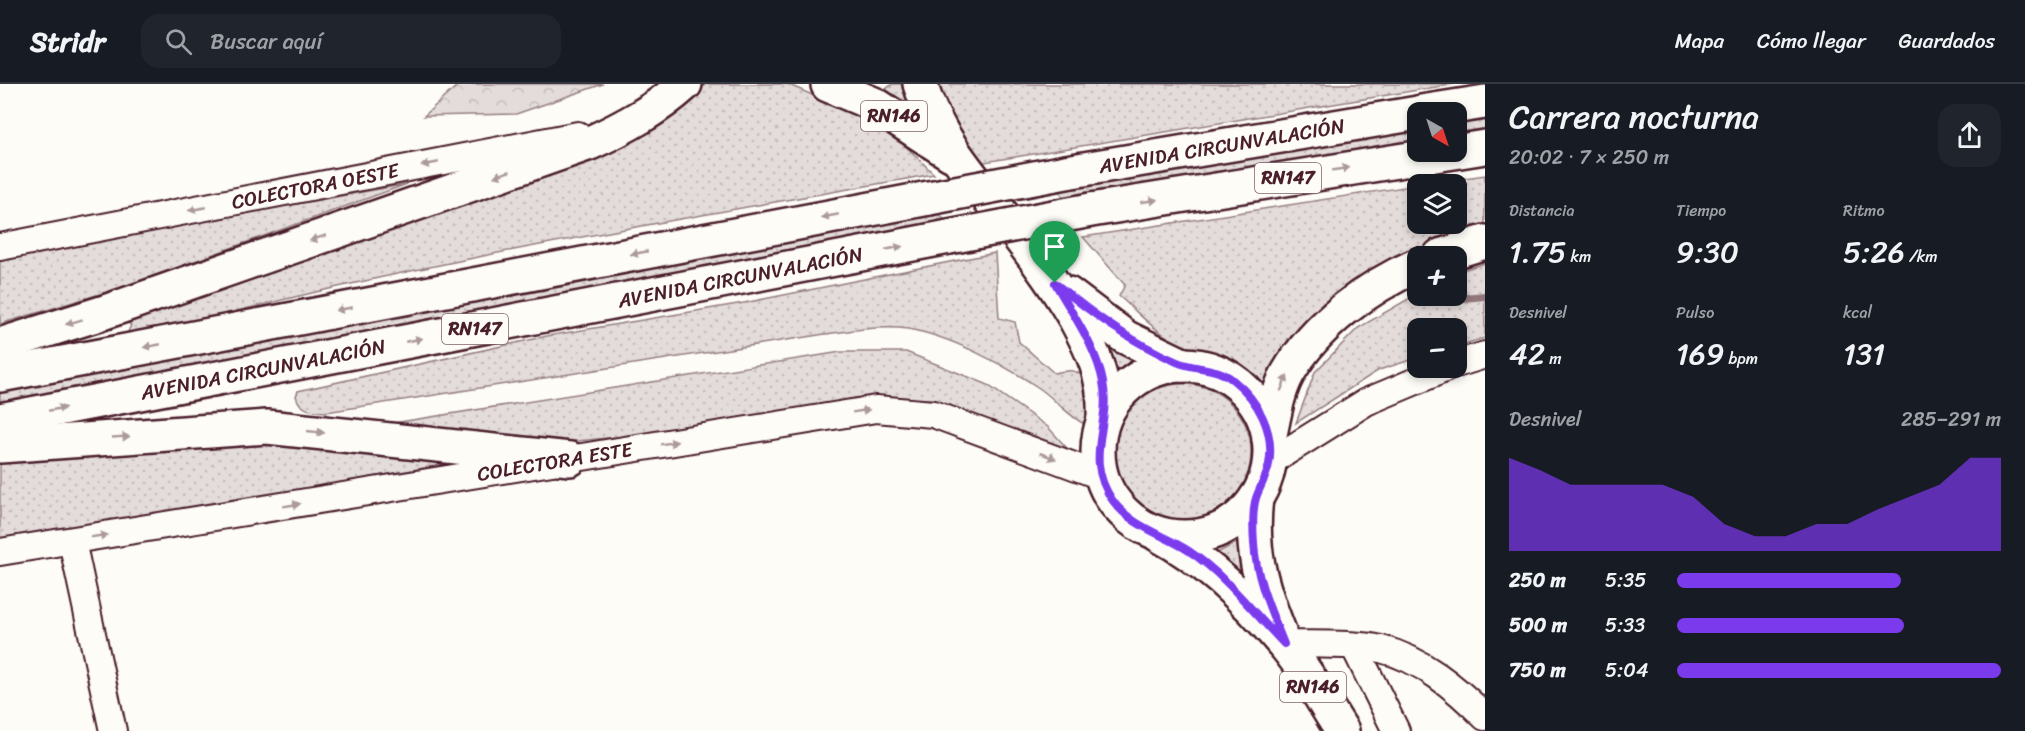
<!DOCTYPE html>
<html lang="es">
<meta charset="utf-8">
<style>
:root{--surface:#171b24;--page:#20242c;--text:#f1f3f6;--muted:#9ea1a6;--line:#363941;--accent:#7c3aed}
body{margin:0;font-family:Sriracha,sans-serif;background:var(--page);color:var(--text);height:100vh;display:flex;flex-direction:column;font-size:22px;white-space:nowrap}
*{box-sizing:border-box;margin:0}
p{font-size:20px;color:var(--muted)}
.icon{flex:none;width:33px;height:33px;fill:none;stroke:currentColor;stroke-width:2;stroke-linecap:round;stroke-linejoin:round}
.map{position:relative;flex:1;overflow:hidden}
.side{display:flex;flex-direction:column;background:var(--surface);width:540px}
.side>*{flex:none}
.needle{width:39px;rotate:141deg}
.fabs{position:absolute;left:1407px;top:18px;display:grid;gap:12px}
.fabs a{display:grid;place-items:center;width:60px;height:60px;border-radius:12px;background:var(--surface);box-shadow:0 3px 9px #0003;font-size:30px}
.pin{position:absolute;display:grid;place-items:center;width:51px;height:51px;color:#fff;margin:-62px -26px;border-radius:50% 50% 50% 0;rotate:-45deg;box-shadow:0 0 6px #0007}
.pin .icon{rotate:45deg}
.round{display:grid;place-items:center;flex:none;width:63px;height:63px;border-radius:18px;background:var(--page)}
.overview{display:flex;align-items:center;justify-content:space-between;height:102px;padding:0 24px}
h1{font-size:33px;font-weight:600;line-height:45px}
.stats{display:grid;grid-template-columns:repeat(3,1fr);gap:9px;height:102px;padding:6px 24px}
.stats div{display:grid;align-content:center}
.stats b{font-size:30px;font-weight:600}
.stats small{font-size:16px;font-weight:400}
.stats p{font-size:16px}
.chart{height:168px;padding:12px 24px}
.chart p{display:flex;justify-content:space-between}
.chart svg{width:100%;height:108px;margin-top:6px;fill:var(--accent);opacity:.7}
ul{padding:0 24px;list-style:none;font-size:20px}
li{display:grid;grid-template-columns:96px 72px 1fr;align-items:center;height:45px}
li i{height:15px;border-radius:8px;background:var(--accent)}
header{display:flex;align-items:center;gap:36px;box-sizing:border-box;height:84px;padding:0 30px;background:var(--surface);border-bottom:2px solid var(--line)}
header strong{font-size:28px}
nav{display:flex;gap:33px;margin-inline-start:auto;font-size:21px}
.search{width:420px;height:54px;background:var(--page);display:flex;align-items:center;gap:15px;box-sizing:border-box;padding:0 21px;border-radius:18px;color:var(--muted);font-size:22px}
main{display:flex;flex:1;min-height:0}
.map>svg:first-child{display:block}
.grass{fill:url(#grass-dots);stroke:#967e82;stroke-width:1.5}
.forest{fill:url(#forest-crowns);stroke:#967e82;stroke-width:1.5}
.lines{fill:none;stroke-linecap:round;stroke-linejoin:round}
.stream{stroke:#91777b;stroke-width:8}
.minor-casing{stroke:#4a1f2b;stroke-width:30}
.major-casing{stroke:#4a1f2b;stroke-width:38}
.highway-casing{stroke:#4a1f2b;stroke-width:38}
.minor{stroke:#fdfcf7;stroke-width:26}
.major{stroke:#fdfcf7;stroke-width:33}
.highway{stroke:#fdfcf7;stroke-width:33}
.highway-bridge-casing{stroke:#4a1f2b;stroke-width:38;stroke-linecap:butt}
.highway-bridge{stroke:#fdfcf7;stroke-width:33}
.oneway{fill:#ac999b}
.route-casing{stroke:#fff;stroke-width:12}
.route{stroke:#7c3aed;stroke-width:8}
.labels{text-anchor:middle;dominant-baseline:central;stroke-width:4.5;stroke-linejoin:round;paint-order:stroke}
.shield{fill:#fdfcf7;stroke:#806168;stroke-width:1.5}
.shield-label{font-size:18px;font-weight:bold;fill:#4a1f2b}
.street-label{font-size:20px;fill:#4a1f2b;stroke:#fdfcf7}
</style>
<header>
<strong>Stridr</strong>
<div class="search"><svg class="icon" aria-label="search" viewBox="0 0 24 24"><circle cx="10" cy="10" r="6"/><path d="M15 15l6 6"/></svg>Buscar aquí</div>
<nav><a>Mapa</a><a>Cómo llegar</a><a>Guardados</a></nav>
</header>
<main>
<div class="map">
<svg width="1485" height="647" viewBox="0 0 1485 647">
<defs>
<pattern id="grass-dots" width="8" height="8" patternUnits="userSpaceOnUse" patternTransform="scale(1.5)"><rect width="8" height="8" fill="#e3dcda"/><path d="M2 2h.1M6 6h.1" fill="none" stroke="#c4bcbb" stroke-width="1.8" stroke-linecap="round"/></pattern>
<pattern id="forest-crowns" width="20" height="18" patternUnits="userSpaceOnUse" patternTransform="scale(1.5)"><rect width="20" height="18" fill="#e3dcda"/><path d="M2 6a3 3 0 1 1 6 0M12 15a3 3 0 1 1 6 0" fill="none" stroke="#c4bcbb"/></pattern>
</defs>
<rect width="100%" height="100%" fill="#fdfcf7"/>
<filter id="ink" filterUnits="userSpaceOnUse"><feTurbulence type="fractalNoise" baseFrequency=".0167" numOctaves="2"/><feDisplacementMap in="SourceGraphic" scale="12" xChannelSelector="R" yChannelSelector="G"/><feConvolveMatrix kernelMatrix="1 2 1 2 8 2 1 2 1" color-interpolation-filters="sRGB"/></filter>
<g filter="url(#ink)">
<g class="grass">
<path d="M706 0H787L886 43 934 90C663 138 389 182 124 257L131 241 115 232 674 29Z"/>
<path d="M892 0H907L921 33 884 7Z"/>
<path d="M938 0H1454L979 79 951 33Z"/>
<path d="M1485 35V50L1457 54V39Z"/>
<path d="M1417 45V60L1067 118 1056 102Z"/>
<path d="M1485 91V149L1419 170 1267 310C1255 295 1240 279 1221 272 1206 267 1191 266 1177 259 1155 247 1137 228 1119 212L1125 201 1083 153 1417 101 1418 140H1456V100H1422Z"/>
<path d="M407 100 120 204 0 240V174Z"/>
<path d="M936 125 948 141 0 320V304Z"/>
<path d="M995 169 999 234 1015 238 1019 258 1054 289C1060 288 1068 286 1073 287 1094 292 1095 327 1086 341 1068 332 1055 315 1039 304 1003 280 950 252 908 245 881 241 852 247 825 250L326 328C313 327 300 327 296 312L298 307 547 252 744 219Z"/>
<path d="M1485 179V254L1457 262 1456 244H1418L1417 274 1379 286 1296 339 1315 288 1358 244 1417 210 1456 212 1457 188Z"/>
<path d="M1096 248 1137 274 1114 293Z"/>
<path d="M841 268H906L986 300 1048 343 1074 372 932 315 858 318 676 347 547 360 368 343Z"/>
<circle cx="1183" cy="368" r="68"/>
<path d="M286 359 458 378 0 458V377Z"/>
<path d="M1242 456 1252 506 1217 469Z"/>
</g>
<path class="forest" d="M459 0H603L516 30 424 32Z"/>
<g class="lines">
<path class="stream" d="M1431 217 1485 212"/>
<defs>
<g id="minor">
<path id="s1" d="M0 163 578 51"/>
<path d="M1456 280 1485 271"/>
<path d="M1270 378 1366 318 1447 284"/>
<path d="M72 457 113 647"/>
<path id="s2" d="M0 468 876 325 933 330 1101 392"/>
<path d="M1284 560C1312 561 1355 559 1381 565 1422 575 1456 604 1485 633"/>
<path d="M1355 564 1396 647"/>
</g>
<g id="major">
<path d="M920 0C935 48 965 85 996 123 1024 159 1052 195 1075 234 1093 267 1106 295 1104 333"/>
<path d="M828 1 876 21 951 70"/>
<path d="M1068 210 1125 253 1183 281"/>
<circle cx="1184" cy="367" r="86"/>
<path d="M1256 414C1250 465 1260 500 1279 547"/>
<path d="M1159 451C1207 477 1248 517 1283 559 1306 585 1323 618 1342 647"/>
</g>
<g id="highway">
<path d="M1421 28 1485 18"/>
<path id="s3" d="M1066 88 1418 29"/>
<path d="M1091 126 1485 63"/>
<path d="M1440 172 1485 158"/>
<path d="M0 261 102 229 590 59C625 43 656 26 685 0"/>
<path d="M0 291 929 114"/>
<path id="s4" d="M0 336 949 153"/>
<path d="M1269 355C1274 333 1277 309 1288 289 1316 241 1367 203 1418 181"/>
<path d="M0 362 267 343 570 375"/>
</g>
</defs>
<use href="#minor" class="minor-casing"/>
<use href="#major" class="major-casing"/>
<use href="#highway" class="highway-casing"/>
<use href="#minor" class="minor"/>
<use href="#major" class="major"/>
<use href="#highway" class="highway"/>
<defs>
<g id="highway-bridge">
<path d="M929 114 1066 88"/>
<path d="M949 153 1091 126"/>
</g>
</defs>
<use href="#highway-bridge" class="highway-bridge-casing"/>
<use href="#highway-bridge" class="highway-bridge"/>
</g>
<defs><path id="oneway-solid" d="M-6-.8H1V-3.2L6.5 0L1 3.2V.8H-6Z" transform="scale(1.5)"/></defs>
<g class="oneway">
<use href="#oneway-solid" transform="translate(430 80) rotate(169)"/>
<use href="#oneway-solid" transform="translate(1341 85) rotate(-9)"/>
<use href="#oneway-solid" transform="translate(502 90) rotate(161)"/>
<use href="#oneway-solid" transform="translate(1149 117) rotate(-9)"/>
<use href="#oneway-solid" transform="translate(197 125) rotate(169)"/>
<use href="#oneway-solid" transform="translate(830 132) rotate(169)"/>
<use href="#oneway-solid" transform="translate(318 154) rotate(161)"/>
<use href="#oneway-solid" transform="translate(894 164) rotate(-11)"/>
<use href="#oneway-solid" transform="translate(639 169) rotate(169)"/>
<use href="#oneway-solid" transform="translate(344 225) rotate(169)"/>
<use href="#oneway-solid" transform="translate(74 238) rotate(163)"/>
<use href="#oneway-solid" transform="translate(414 256) rotate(-11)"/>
<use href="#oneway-solid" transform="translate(152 262) rotate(169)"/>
<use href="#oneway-solid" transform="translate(1284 299) rotate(-68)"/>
<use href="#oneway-solid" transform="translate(57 325) rotate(-11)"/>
<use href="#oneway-solid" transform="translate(861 327) rotate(-9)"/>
<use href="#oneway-solid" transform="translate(316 348) rotate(6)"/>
<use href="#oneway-solid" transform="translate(121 353) rotate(-3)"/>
<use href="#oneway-solid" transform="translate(669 359) rotate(-9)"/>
<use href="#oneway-solid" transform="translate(1048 372) rotate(21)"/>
<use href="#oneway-solid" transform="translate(292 421) rotate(-9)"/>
<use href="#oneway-solid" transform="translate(99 452) rotate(-9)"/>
</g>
</g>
<g class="lines" filter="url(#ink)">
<defs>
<path id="route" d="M1055 199C1095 232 1130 257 1177 278 1196 286 1216 282 1233 296 1258 316 1275 347 1269 380 1267 393 1260 402 1256 414 1252 427 1253 445 1254 459 1256 495 1271 527 1284 560 1254 529 1225 491 1189 467 1163 450 1132 443 1113 417 1082 373 1112 341 1103 298 1096 262 1072 230 1055 199Z"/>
</defs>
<use href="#route" class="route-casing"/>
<use href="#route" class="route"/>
</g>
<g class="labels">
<g class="shield">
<rect x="861" y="17" width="66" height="30" rx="4.5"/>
<rect x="1255" y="79" width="66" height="30" rx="4.5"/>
<rect x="442" y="230" width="66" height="30" rx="4.5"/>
<rect x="1280" y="588" width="66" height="30" rx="4.5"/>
</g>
<g class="shield-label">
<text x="894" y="32">RN146</text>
<text x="1288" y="94">RN147</text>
<text x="475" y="245">RN147</text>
<text x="1313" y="603">RN146</text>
</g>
<g class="street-label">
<text stroke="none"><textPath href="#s3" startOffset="158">AVENIDA CIRCUNVALACIÓN</textPath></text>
<text stroke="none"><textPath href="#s1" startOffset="321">COLECTORA OESTE</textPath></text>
<text stroke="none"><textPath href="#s4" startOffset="754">AVENIDA CIRCUNVALACIÓN</textPath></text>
<text stroke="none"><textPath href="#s4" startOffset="268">AVENIDA CIRCUNVALACIÓN</textPath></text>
<text stroke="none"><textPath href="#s2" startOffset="562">COLECTORA ESTE</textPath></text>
</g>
</g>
</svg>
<div class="fabs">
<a><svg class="needle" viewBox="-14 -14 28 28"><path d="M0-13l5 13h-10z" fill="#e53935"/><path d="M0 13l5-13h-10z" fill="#9ea1a6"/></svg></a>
<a><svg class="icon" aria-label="layers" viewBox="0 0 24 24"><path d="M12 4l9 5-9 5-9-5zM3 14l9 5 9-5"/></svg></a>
<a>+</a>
<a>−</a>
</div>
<div class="pin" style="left:1055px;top:199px;background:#1e9e55"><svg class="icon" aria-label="arrive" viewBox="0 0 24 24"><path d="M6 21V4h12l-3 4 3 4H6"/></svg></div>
</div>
<section class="side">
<div class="overview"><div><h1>Carrera nocturna</h1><p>20:02 · 7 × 250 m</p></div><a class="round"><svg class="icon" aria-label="share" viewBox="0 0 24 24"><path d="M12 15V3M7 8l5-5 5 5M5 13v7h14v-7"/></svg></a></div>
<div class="stats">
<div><p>Distancia</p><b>1.75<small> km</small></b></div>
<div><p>Tiempo</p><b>9:30</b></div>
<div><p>Ritmo</p><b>5:26<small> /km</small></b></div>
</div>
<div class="stats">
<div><p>Desnivel</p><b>42<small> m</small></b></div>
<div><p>Pulso</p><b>169<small> bpm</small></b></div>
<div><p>kcal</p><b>131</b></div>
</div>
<div class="chart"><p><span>Desnivel</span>285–291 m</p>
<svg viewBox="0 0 160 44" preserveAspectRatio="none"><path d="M0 44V6L10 11L20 17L30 17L40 17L50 17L60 22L70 33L80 38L90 38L100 33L110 33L120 27L130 22L140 17L150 6L160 6V44z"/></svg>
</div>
<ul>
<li><b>250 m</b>5:35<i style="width:69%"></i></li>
<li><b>500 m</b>5:33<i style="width:70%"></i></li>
<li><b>750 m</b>5:04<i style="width:100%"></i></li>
</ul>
</section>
</main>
